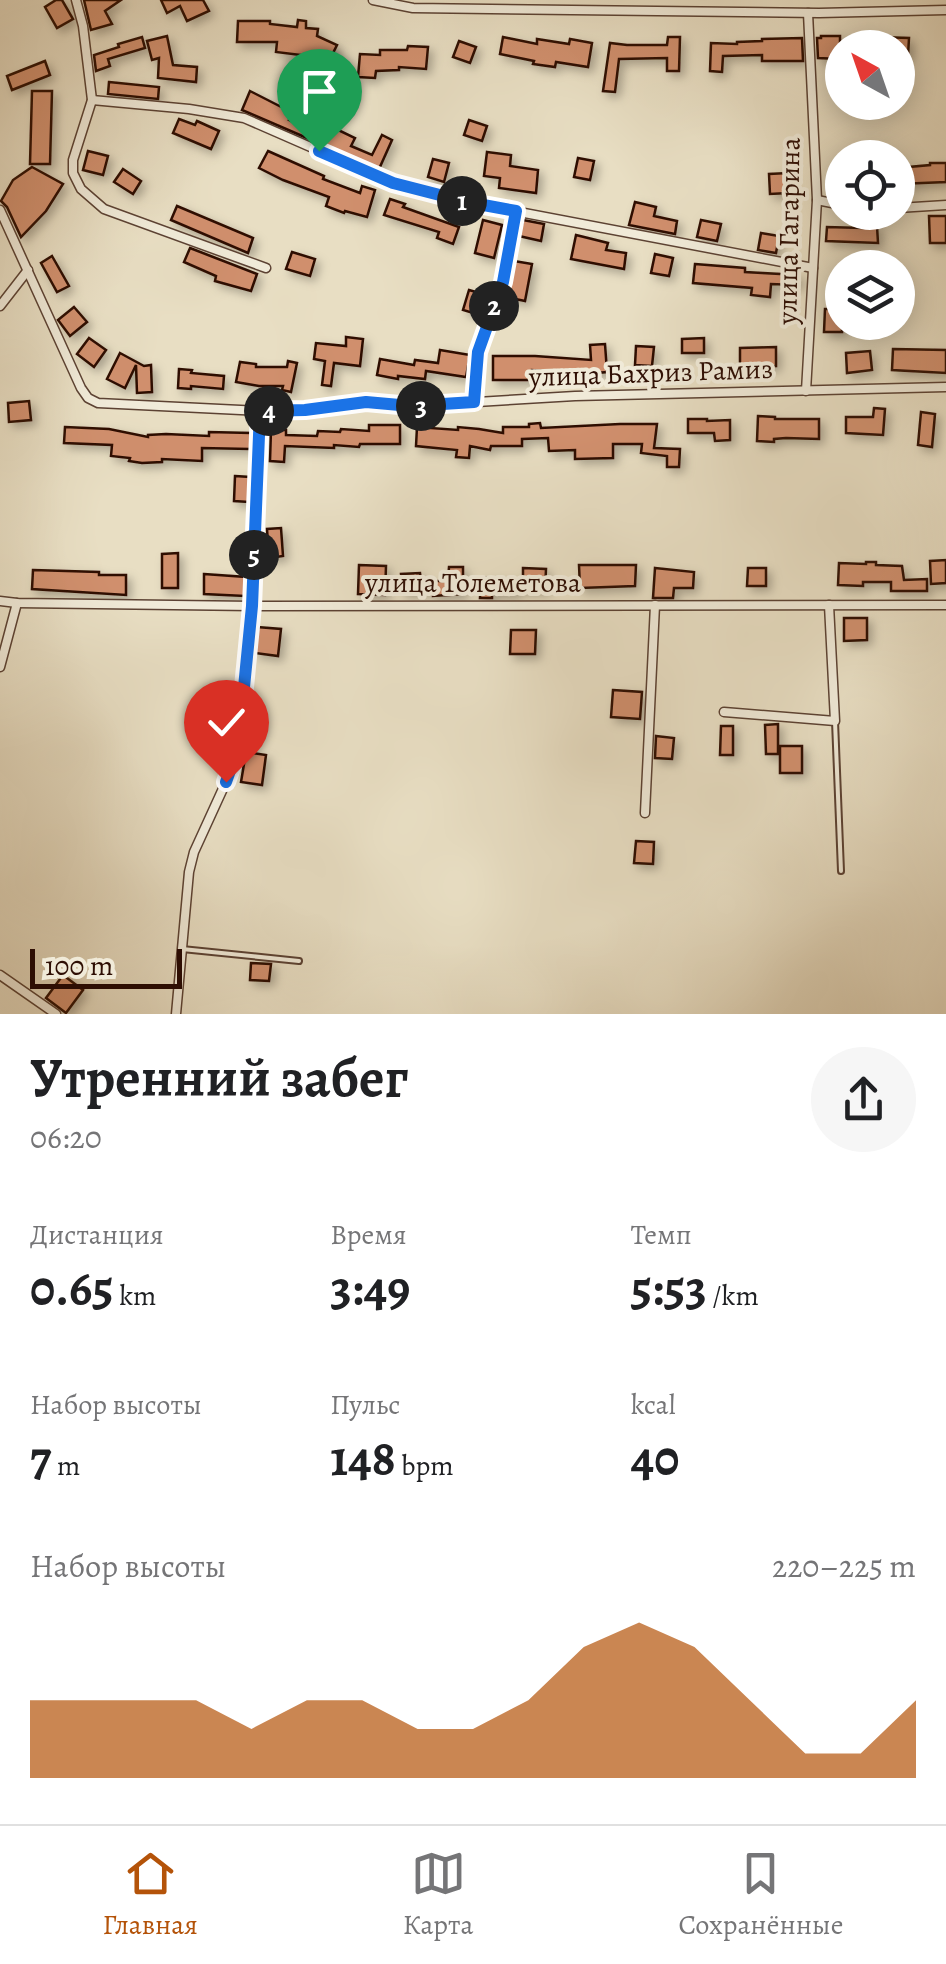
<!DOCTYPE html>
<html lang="ru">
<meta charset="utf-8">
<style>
:root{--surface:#fff;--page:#f6f6f6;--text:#202124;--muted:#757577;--line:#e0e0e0;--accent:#b45309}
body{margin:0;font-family:Alegreya,serif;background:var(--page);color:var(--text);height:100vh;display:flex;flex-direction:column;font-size:38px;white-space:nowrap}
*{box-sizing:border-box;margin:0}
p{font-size:32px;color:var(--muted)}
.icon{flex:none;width:55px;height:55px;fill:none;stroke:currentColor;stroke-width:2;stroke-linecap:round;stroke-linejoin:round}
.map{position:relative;height:1014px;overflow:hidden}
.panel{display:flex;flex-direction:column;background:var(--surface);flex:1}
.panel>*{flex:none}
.needle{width:65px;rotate:320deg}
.fabs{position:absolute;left:825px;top:30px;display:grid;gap:20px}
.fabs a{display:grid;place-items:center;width:90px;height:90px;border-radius:50%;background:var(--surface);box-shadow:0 5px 25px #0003;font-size:50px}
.scale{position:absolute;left:30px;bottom:25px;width:152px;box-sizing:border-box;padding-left:10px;border:5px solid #2e0e03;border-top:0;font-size:28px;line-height:35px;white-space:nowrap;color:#2e0e03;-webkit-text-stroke:8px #f0ead8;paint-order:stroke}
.pin{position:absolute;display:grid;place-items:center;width:85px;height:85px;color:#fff;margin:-102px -42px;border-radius:50% 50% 50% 0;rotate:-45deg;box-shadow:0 0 10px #0007}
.pin .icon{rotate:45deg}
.km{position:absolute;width:50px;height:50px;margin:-25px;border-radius:50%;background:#222;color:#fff;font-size:28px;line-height:50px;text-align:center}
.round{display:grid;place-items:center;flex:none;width:105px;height:105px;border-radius:52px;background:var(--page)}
.headline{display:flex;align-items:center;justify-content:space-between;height:170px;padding:0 30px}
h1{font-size:55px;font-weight:700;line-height:75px}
.metrics{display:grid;grid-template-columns:repeat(3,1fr);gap:15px;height:170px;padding:10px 30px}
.metrics div{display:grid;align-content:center}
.metrics b{font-size:50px;font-weight:700}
.metrics small{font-size:28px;font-weight:400}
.metrics p{font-size:28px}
.chart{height:280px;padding:20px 30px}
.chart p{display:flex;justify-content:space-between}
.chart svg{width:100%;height:180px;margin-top:10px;fill:var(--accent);opacity:.7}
.tab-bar{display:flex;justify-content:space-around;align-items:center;height:140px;border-top:2px solid var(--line);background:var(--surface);font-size:28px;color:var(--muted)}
.tab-bar a{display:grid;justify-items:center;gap:5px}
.tab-bar .selected{color:var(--accent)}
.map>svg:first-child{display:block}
.building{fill:#d08f6d;stroke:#2e0e03;stroke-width:2.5;filter:url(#shadow)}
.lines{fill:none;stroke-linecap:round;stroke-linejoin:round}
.service-casing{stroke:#5c4233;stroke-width:8}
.minor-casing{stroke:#5c4233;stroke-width:11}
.service{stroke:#f0ead8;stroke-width:4}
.minor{stroke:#f0ead8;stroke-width:8}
.route-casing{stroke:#fff;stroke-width:20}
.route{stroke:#1a73e8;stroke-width:12}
.labels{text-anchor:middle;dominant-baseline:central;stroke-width:8;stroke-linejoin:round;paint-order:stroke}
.street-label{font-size:28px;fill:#2e0e03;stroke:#f0ead8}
</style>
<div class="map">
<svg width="946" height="1014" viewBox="0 0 946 1014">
<defs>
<filter id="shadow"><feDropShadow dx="4.5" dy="4.5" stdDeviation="5" flood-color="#0004"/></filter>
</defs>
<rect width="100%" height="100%" fill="#e8dec3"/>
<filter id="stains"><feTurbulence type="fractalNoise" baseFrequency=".002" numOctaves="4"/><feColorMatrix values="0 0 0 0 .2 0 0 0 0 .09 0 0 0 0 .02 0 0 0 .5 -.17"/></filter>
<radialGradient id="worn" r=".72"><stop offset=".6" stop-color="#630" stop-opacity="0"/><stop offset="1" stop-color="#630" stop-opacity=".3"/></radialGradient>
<g class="building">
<path d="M56 0H62L73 19 57 28 45 7Z"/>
<path d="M84 0H121L105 11 112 24 91 30Z"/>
<path d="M161 0H203L209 11 187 21 180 6 167 13Z"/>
<path d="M298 20 306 21V28L318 29 317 36 337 45 325 69 307 60 309 56 276 52 277 42H237L238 21H270V24L297 27Z"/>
<path d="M167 36 173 65 197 67 196 82 158 78 159 58 152 60 147 41Z"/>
<path d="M821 36H840V59L818 58 817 38H821Z"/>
<path d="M142 37 145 48 108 59 110 66 96 71 94 55 119 47 118 44Z"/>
<path d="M503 37 537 44V39L569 44 570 39 592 43 588 67 556 62 555 67 533 64 534 61 500 54Z"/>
<path d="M668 37H680L679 71H667V58L619 59 615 92 603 91 610 43 627 45H667Z"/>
<path d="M879 37 909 38 908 56 898 55V48H878Z"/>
<path d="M802 38 803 61H762V55L723 56 722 72 710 71 711 43 737 44V42L762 41V39Z"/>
<path d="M459 41 476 47 470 63 453 57Z"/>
<path d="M408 46 428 47 426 69 399 67V70L376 71 375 78 358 77 360 54 380 55V50H407Z"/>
<path d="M45 61 50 75 12 90 7 76Z"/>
<path d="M109 82 159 87 158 99 108 94Z"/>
<path d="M32 91H52L50 164H30Z"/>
<path d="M250 91 293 113 289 120 325 138 330 126 355 138 351 146 372 155 382 135 392 140 379 169 242 110Z"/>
<path d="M179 119 195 125 197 121 219 131 211 149 173 133Z"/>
<path d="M469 120 487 126 482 141 464 135Z"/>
<path d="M88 151 108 156 103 175 83 170Z"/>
<path d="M268 151 324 176 323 179 360 193 362 186 375 190 367 217 345 211 344 213 326 206 329 197 283 180 259 168Z"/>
<path d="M487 152 511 155 510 166 538 170 536 193 499 188 500 178 484 176Z"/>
<path d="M578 158 594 161 590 180 574 177Z"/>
<path d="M433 159 449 163 444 182 428 177Z"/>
<path d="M930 163H946V182L898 184V168L930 165Z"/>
<path d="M32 167 63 184 46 211 21 237 7 207 1 201 13 180Z"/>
<path d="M123 169 141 181 133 194 114 182Z"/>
<path d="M788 173V193L770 194 769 174Z"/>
<path d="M390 199 405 204 403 207 459 227 453 244 437 238 439 232 384 215Z"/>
<path d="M635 202 656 207 654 216 677 221 675 234 629 225Z"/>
<path d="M177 206 253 238 248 253 171 220Z"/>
<path d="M929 216H946V243H930Z"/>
<path d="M483 220 502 225 494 258 475 253Z"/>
<path d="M523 220 544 224 541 241 519 236Z"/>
<path d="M701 220 721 224 717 241 697 237Z"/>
<path d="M877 226 878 243 826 241 827 227 863 228Z"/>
<path d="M761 233 779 236 776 253 758 250Z"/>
<path d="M576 235 608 243 606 250 626 253 624 269 571 259Z"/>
<path d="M190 248 257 274 251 291 215 281 216 276 184 262Z"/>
<path d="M292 252 315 259 310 276 286 269Z"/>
<path d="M655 254 673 258 669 276 651 273Z"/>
<path d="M52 256 69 286 57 292 41 263Z"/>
<path d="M514 261 532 264 525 301 506 297Z"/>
<path d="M695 264 745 268V272L798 275V285L771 284 770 297 751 295 752 288 693 283Z"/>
<path d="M469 290 490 296 483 316 463 310Z"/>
<path d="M74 307 87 322 70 336 58 320Z"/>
<path d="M825 309H842V332H824Z"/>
<path d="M346 337 363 339 360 366 334 363 331 386 322 385 325 361 314 359 316 343 346 346Z"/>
<path d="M89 338 106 350 94 367 77 354Z"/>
<path d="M704 338V353H682V339Z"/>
<path d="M605 344 607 372 585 374 532 370V380H493V356H535L591 360 590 345Z"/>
<path d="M636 346 654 347 652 366 635 365Z"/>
<path d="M776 347V366L740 367V348Z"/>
<path d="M893 349 946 350V373L892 370Z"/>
<path d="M440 350 470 355 466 377 426 371 425 379 398 376V379L377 375 380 359 414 365 415 360 438 363Z"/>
<path d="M870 351 872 370 847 373 846 353Z"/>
<path d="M120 353 144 366 151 365 152 392 137 393 136 365 125 388 107 379Z"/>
<path d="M288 361 297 363 291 392 282 390 283 386H259L236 382 240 362 256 364V367H287Z"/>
<path d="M179 369 192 370 191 373 224 376 223 389 191 386V389L178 388Z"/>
<path d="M29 401 31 420 9 422 8 403Z"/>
<path d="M874 408 885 409 883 435 846 433V417H873Z"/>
<path d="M921 412 935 414 932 447 918 445Z"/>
<path d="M758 416 775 417V419H819V439L786 438 774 439V442L757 441Z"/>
<path d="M688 419H707V421L730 420V440L715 441 714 433H688Z"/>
<path d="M540 423 541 428 620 424H657L654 448 680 449 679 467H667V456L641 453 642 444H613V458L575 459V450L549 451 548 438 522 439V446H491L490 450 470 446 469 458 456 457 457 450 416 446 417 427 458 430V427L479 429 503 433V427H529V424Z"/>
<path d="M369 425H400V444H360L359 447 334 445V448L285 446 284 462 270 461 271 430H286V435L317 436 318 431 340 432 341 429 369 431Z"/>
<path d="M65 427 109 429 148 437V435L166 434 209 436V432L251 433 250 449 202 448V461L162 459V462L142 463 129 461 130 458 111 456 112 445 64 443Z"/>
<path d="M235 476 250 477 249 502 234 501Z"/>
<path d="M281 528 283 556 269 558 267 529Z"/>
<path d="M178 553V588H162V554Z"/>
<path d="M946 560V583L931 584 930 561Z"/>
<path d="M866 562H876V565L902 566 904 580 927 579V591H891V582H863V586L838 585 839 563 866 564Z"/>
<path d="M359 565 386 566 385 595 358 594Z"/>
<path d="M579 565H636L635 586 580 588Z"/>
<path d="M449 567H463V594L433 596V590L403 593 401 574 420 573 421 581H448Z"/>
<path d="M523 568 546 569 545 590 515 589V594L492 593V598H480L481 577 523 580Z"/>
<path d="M655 568 694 572 693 588H674L673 598H653Z"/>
<path d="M748 568H766V586H747Z"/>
<path d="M33 570 99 572V575H126V595L32 589Z"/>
<path d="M204 574 246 577 245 596 204 594Z"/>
<path d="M844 618H867V640L844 641Z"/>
<path d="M257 627 281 629 278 656 255 653Z"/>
<path d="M511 630H536L535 654H510Z"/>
<path d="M613 690 642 692 640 719 611 717Z"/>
<path d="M778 724V754H766L765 725Z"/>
<path d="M721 726H733V755H720Z"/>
<path d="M656 736 674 738 672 759 655 758Z"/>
<rect x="780" y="746" width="22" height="27"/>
<path d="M246 752 266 755 262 785 241 782Z"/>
<path d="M636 841 654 842 653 864 634 863Z"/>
<path d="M251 963 271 964 269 981 250 980Z"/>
<path d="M63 975 83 990 66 1013 46 998Z"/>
</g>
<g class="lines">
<defs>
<g id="service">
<path d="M835 721 841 871"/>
<path d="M182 949 299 961"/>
</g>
<g id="minor">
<path d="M76 0 83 26 92 100 73 160V173L81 189 104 209 266 268"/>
<path d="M373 0 413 8 819 13 946 10"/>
<path d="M92 100 189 109 244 118 393 183 467 202 813 268"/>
<path d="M817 200 842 205"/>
<path d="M898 208 946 205"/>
<path d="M0 210 81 388 88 398 98 403 260 411 305 410 367 402 411 406 575 396 946 387"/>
<path d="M0 306 28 270"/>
<path d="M806 391 817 200 808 13"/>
<path d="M474 402 479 351 503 281 516 211"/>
<path d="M0 601 17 603 252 606 946 605"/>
<path d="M0 667 17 603"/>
<path d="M724 712 835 721 829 605"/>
<path d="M645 813 655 605"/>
<path d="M0 975 56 1014"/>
<path d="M176 1014 189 872 194 852 226 782 238 748 252 606 260 411"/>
</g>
</defs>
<use href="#service" class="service-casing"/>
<use href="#minor" class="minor-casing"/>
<use href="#service" class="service"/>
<use href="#minor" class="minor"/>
</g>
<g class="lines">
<defs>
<path id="route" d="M226 782 238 748 252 606 260 411 305 410 366 402 411 406 474 402 478 352 503 282 516 211 467 202 393 183 319 151"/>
</defs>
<use href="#route" class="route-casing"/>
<use href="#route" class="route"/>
</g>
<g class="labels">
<g class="street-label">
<text transform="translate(789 231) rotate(-89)">улица Гагарина</text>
<text transform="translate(651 373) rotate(-2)">улица Бахриз Рамиз</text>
<text x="473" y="583">улица Толеметова</text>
</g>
</g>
<rect width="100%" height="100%" filter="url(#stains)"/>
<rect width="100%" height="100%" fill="url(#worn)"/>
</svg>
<div class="fabs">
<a><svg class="needle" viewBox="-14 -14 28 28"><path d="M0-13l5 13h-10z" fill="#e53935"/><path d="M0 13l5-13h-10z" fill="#757577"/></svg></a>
<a><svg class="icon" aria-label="locate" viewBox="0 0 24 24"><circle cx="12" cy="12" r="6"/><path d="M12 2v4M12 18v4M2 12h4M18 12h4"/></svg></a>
<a><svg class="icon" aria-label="layers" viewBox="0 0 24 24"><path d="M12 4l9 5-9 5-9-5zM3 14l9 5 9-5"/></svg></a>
</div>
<div class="scale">100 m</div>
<div class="pin" style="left:319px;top:151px;background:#1e9e55"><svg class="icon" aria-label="arrive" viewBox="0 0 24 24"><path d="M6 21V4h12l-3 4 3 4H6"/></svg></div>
<div class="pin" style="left:226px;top:782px;background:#d93025"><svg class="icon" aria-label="check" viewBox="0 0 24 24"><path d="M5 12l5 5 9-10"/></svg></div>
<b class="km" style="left:462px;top:201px">1</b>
<b class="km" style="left:494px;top:306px">2</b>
<b class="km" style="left:421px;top:406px">3</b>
<b class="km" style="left:269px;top:411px">4</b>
<b class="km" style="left:254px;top:555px">5</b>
</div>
<section class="panel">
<div class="headline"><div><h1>Утренний забег</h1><p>06:20</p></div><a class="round"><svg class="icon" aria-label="share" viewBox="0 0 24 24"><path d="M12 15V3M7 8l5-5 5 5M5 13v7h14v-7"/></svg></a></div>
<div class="metrics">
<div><p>Дистанция</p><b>0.65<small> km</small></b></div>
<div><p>Время</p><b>3:49</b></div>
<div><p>Темп</p><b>5:53<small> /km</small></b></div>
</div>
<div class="metrics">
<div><p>Набор высоты</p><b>7<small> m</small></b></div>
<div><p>Пульс</p><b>148<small> bpm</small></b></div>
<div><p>kcal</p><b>40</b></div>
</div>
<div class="chart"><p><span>Набор высоты</span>220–225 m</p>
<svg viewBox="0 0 160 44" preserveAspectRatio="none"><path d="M0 44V25L10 25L20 25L30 25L40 32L50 25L60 25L70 32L80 32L90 25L100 12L110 6L120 12L130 25L140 38L150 38L160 25V44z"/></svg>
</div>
</section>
<nav class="tab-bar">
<a class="selected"><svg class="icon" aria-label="home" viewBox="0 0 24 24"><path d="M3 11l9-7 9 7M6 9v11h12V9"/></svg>Главная</a>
<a><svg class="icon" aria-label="map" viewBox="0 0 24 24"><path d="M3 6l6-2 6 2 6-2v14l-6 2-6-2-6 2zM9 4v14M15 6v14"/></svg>Карта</a>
<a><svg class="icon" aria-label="saved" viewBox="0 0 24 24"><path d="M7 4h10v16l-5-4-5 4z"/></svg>Сохранённые</a>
</nav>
